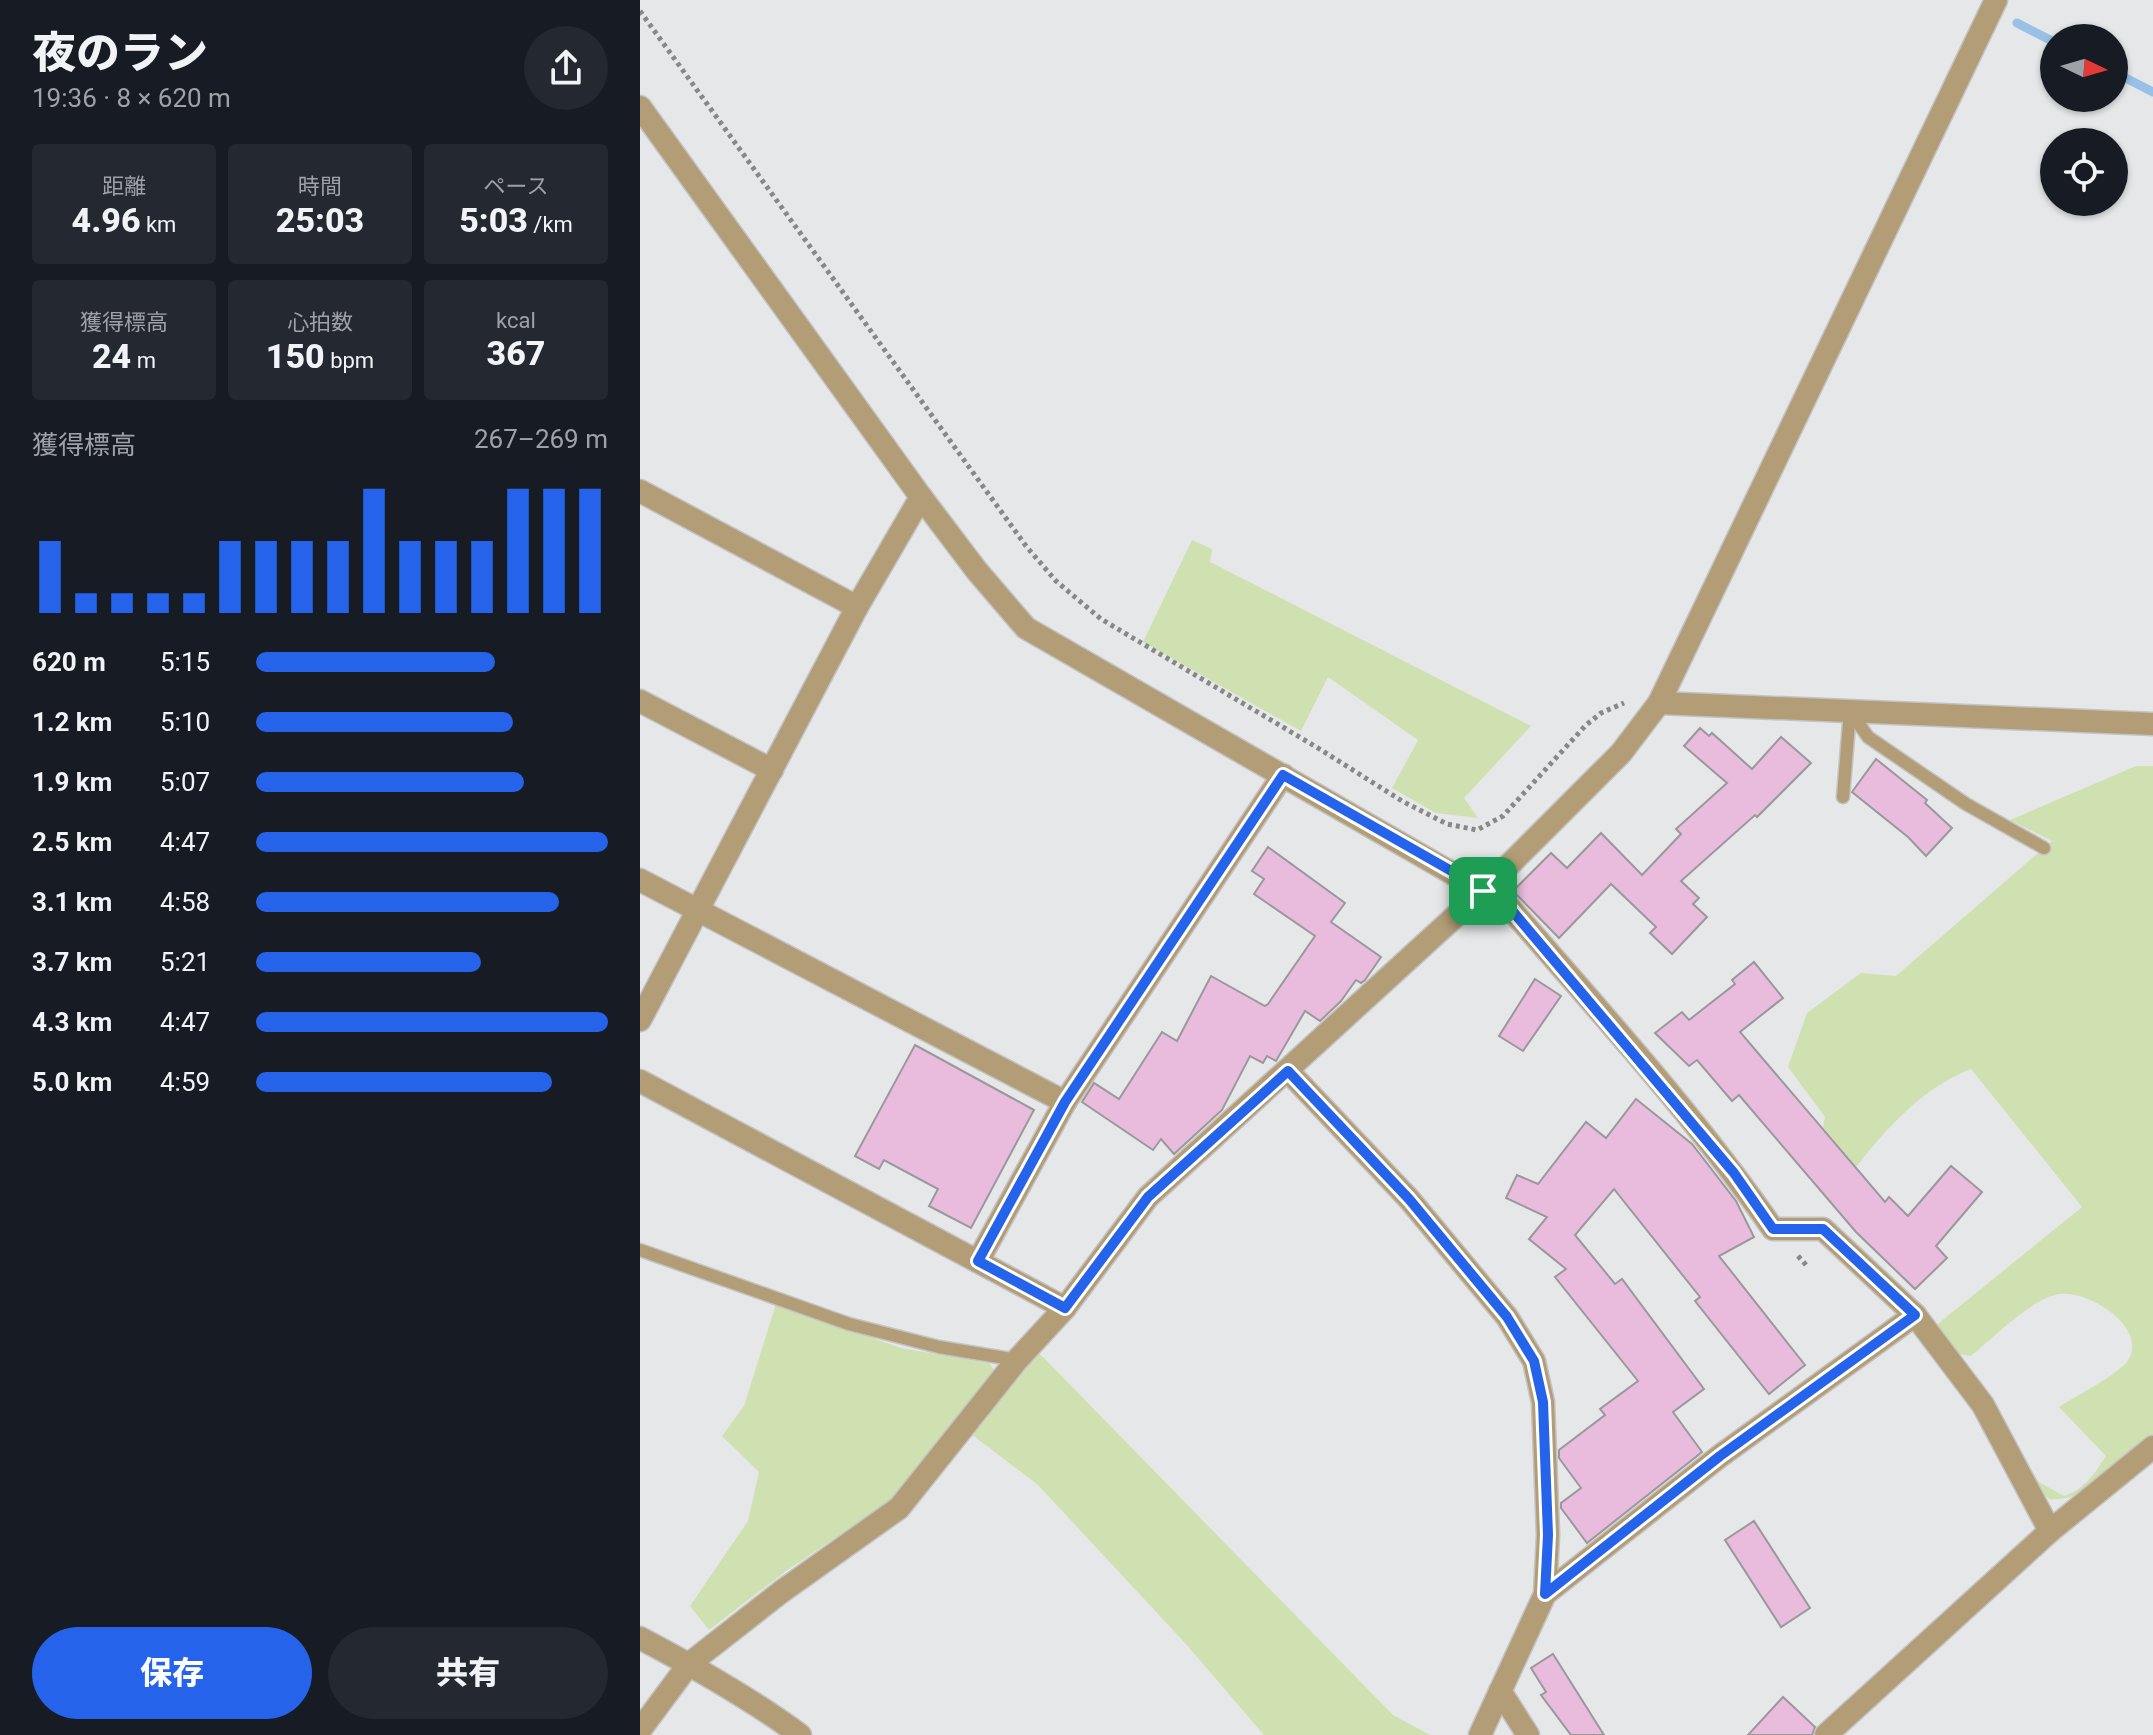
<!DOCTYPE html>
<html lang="ja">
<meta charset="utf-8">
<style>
:root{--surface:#171b24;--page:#242831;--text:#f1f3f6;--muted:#9ea1a6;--accent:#2563eb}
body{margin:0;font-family:Roboto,"Noto Sans JP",sans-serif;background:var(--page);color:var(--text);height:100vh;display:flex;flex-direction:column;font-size:30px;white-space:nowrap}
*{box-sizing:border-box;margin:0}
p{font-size:26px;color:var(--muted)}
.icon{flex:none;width:44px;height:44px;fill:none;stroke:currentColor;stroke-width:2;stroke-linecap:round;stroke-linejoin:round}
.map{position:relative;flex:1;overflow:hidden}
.side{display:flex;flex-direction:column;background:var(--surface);width:640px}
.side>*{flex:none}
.needle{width:52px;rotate:95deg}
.tools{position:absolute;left:1400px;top:24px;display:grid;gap:16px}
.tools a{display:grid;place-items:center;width:88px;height:88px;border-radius:50%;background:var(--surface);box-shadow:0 2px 6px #0004;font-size:40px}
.pin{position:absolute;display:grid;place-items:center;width:68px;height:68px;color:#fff;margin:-34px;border-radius:16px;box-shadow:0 4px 12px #0006}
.round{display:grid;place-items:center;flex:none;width:84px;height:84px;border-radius:42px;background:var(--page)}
.overview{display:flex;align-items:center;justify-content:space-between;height:136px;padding:0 32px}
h1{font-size:44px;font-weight:800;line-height:60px}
.figures{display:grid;grid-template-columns:repeat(3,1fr);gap:12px;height:136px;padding:8px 32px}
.figures div{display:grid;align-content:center;border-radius:8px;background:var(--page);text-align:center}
.figures b{font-size:34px;font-weight:800}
.figures small{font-size:22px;font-weight:400}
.figures p{font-size:22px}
.chart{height:224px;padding:16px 32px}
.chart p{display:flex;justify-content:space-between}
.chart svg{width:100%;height:144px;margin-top:8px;stroke:var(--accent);stroke-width:6}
.action{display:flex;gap:16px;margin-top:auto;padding:16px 32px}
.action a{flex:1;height:92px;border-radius:48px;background:var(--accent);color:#fff;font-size:32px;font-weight:800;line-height:92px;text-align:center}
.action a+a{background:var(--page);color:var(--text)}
ul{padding:0 32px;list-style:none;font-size:26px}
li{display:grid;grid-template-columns:128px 96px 1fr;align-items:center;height:60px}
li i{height:20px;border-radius:10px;background:var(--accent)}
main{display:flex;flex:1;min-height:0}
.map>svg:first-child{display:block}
.green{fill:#d0e1b1}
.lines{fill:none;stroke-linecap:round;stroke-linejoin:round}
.stream{stroke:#99c1e6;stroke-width:9}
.building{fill:#e9bcdd;stroke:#9a989a;stroke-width:2}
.service-casing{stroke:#c2c3c4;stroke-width:15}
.minor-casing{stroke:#c2c3c4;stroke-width:25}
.tertiary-casing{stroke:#c2c3c4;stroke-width:25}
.path{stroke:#878888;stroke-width:5;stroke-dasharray:4 4;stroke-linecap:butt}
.service{stroke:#b29d77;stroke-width:12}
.minor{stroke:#b29d77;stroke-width:22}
.tertiary{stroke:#b29d77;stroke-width:22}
.route-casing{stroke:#fff;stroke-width:16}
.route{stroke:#2563eb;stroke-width:10}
</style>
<main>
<section class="side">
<div class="overview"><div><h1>夜のラン</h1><p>19:36 · 8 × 620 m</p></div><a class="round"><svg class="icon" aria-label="share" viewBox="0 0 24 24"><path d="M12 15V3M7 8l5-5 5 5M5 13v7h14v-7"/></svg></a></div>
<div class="figures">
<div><p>距離</p><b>4.96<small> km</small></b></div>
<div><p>時間</p><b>25:03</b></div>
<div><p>ペース</p><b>5:03<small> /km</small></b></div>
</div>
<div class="figures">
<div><p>獲得標高</p><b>24<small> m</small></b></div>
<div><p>心拍数</p><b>150<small> bpm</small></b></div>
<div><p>kcal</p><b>367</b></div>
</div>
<div class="chart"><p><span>獲得標高</span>267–269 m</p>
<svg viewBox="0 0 160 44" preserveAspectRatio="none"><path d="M5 44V22M15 44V38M25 44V38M35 44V38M45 44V38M55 44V22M65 44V22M75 44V22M85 44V22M95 44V6M105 44V22M115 44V22M125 44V22M135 44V6M145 44V6M155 44V6"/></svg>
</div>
<ul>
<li><b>620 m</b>5:15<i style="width:68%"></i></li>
<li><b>1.2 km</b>5:10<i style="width:73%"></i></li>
<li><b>1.9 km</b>5:07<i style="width:76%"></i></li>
<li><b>2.5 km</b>4:47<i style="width:100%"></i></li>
<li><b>3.1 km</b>4:58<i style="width:86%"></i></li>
<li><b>3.7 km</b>5:21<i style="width:64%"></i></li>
<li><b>4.3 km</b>4:47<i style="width:100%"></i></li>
<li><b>5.0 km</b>4:59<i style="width:84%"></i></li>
</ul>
<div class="action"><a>保存</a><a>共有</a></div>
</section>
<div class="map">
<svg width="1513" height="1735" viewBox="0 0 1513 1735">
<rect width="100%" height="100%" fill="#e6e7e8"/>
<g class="green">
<path d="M552 540 572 549 570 562 576 565 891 726 824 798 838 818 796 813 752 788 778 740 688 677 661 731 503 642Z"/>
<path d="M1496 766H1513V1436C1484 1461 1450 1503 1409 1499L1395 1485 1375 1448 1399 1482 1424 1496C1445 1489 1455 1473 1466 1456L1419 1407C1436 1396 1473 1377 1486 1363 1513 1330 1446 1286 1415 1295 1388 1302 1353 1338 1331 1356L1319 1354 1294 1327 1442 1207 1331 1069C1282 1088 1248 1127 1216 1167L1183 1127 1185 1117 1148 1067 1167 1013 1221 973 1256 976 1412 841 1370 820Z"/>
<path d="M136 1304 261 1348 349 1363 354 1370 253 1499 146 1571 69 1630 50 1606 108 1521 119 1472 82 1436 104 1406Z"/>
<path d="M398 1352 753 1715 790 1735H624L545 1643 398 1485 331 1434Z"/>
</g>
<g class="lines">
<g class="stream">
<path d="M1377 23 1414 42"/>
<path d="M1474 72 1513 92"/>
</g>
</g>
<g class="building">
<path d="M1060 728 1069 736 1072 733 1112 769 1141 737 1171 763 1117 817 1115 815 1041 881 1059 898 1053 904 1067 917 1032 954 1010 933 1016 927 971 884 919 938 873 891 911 853 927 868 961 833 1002 875 1041 834 1036 829 1087 783 1044 746Z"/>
<path d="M1236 759 1287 800 1285 803 1312 828 1286 856 1268 837 1212 792Z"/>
<path d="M628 847 705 903 691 922 741 957 725 980 721 983 716 980 701 1001 680 1021 665 1011 636 1061 627 1056 623 1063 610 1056 582 1110 534 1154 521 1139 513 1150 442 1102 454 1083 479 1099 522 1032 537 1041 571 976 625 1006 628 1004 675 936 614 894 624 879 612 871Z"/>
<path d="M1114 962 1143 998 1100 1032 1245 1202 1249 1197 1268 1216 1311 1166 1342 1192 1296 1246 1307 1258 1275 1289 1216 1232 1099 1095 1092 1101 1057 1060 1049 1066 1015 1033 1042 1012 1049 1020 1095 984 1092 980Z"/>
<path d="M895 979 921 996 883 1051 859 1036Z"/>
<path d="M275 1045 394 1110 331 1228 289 1206 298 1189 244 1160 239 1169 215 1156Z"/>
<path d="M996 1099 1052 1144 1096 1201 1114 1237 1079 1256 1165 1365 1129 1394 1055 1301 1060 1297 974 1189 935 1235 975 1284 982 1279 1064 1389 1033 1412 1062 1452 947 1543 921 1508V1503L941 1488 919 1458V1450L965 1415 960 1409 998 1381 915 1277 926 1269 889 1239 907 1217 866 1198 877 1175 898 1184 946 1122 966 1138Z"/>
<path d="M1114 1521 1170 1608 1141 1627 1085 1540Z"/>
<path d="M913 1654 964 1735H931L901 1695 906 1692 891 1668Z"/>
<path d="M1143 1697 1175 1727 1172 1735H1108Z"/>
</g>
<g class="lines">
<defs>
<g id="service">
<path d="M1210 711 1228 737 1326 804 1404 848"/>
<path d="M1203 797 1210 711"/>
<path d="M0 1250 209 1324 299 1347 377 1360"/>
</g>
<g id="minor">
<path d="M0 107 281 497 337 571 386 628 843 891 508 1197 425 1308 377 1360 259 1508 141 1592 49 1664 0 1730"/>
<path d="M0 491 217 607"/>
<path d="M0 701 132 770"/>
<path d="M1019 703 1513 724"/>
<path d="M0 880 425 1102"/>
<path d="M0 1020 217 607 281 497"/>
<path d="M648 1071 769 1199 867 1317 894 1361 903 1402 908 1535 905 1594 840 1735"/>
<path d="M0 1081 425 1308"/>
<path d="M338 1261 425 1102 643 775"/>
<path d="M1275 1315 1183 1229H1133C1053 1113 956 1008 864 901L843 891 981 753 1019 703 1356 0"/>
<path d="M905 1594 1080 1456 1275 1315 1343 1405 1410 1531"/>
<path d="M860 1691 888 1735"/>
<path d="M1186 1735 1410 1531 1513 1447"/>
</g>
<path id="tertiary" d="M0 1638C55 1667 110 1698 160 1735"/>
</defs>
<use href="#service" class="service-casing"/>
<use href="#minor" class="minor-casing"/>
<use href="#tertiary" class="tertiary-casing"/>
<g class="path">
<path d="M0 11 386 546 416 581 461 619 678 748 762 801 807 824 837 830 863 816 946 725 961 713 984 703"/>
<path d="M1158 1256 1167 1266"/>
</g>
<use href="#service" class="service"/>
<use href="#minor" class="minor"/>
<use href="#tertiary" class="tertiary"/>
</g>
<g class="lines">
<defs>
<path id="route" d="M643 775 864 901 1094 1173 1133 1229H1183L1275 1315 1080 1456 905 1594 908 1535 903 1402 894 1361 867 1317 769 1199 648 1071 508 1197 425 1308 338 1261 425 1102Z"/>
</defs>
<use href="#route" class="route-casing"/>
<use href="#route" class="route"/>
</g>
</svg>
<div class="tools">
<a><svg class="needle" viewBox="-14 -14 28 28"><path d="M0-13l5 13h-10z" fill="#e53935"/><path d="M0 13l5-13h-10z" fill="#9ea1a6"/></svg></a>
<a><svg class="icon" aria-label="locate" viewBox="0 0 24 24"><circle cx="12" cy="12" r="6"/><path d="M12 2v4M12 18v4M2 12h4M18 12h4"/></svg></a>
</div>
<div class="pin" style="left:843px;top:891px;background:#1e9e55"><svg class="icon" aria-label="arrive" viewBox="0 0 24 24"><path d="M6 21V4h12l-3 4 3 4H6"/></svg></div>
</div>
</main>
